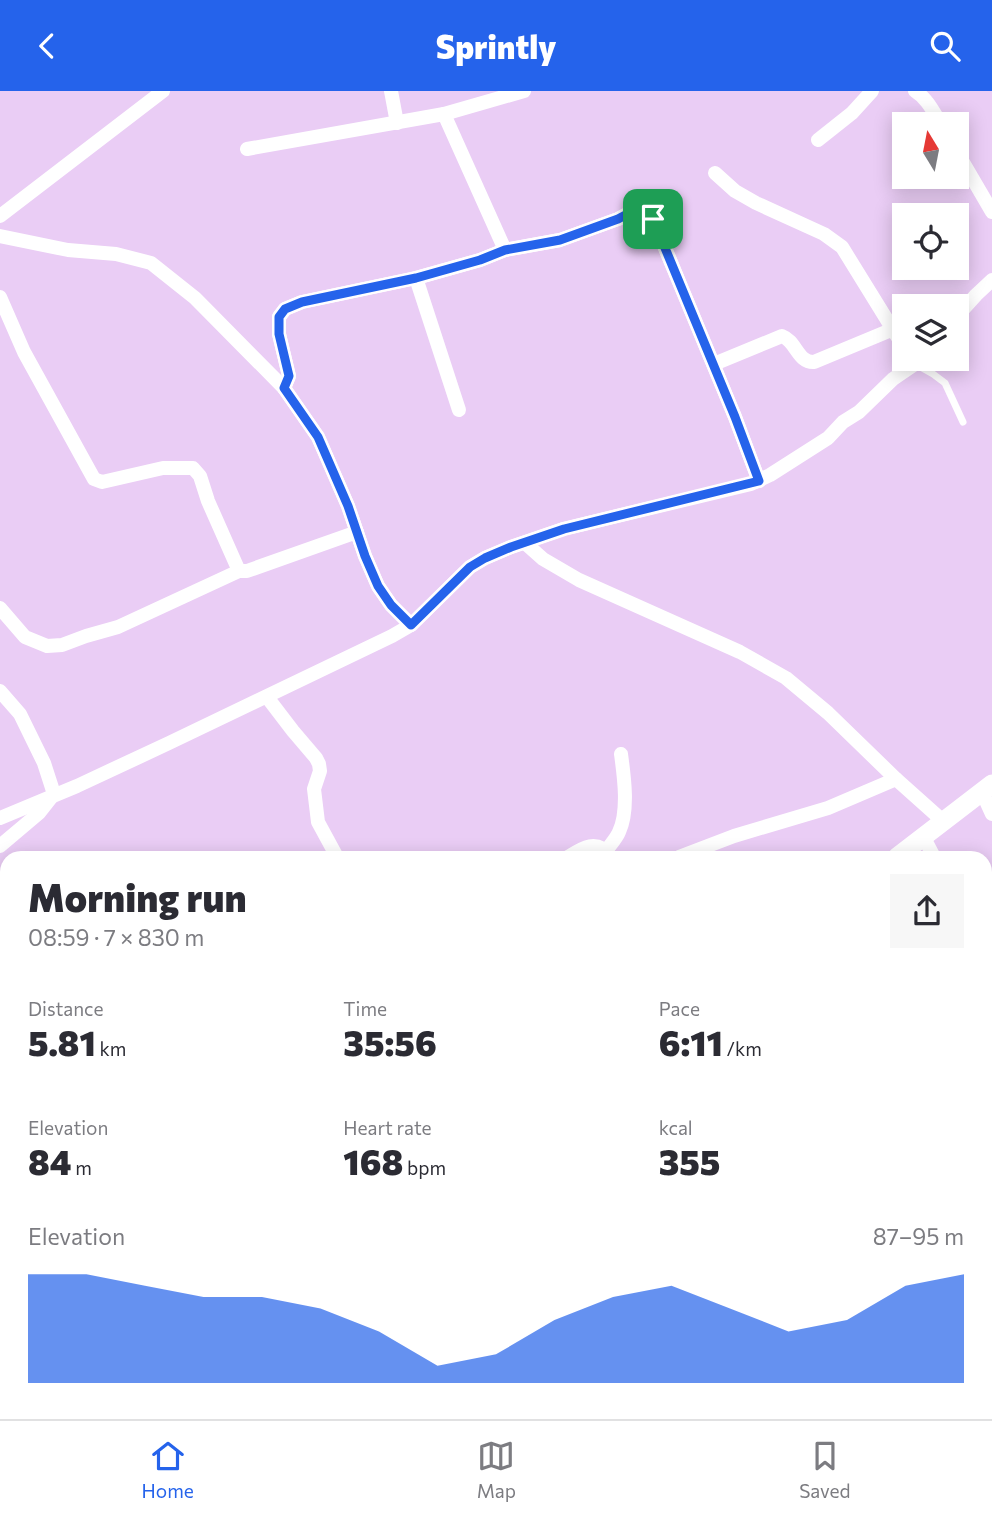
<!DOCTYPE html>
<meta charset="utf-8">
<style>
:root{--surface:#fff;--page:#f7f7f7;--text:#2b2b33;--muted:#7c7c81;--line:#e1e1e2;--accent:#2563eb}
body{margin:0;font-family:Commissioner,sans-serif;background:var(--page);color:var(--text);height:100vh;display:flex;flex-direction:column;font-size:26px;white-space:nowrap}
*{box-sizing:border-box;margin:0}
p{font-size:23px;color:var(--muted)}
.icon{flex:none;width:38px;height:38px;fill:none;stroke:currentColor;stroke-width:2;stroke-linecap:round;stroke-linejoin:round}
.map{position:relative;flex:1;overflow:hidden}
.sheet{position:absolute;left:0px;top:760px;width:992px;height:569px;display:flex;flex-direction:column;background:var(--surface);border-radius:21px 21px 0 0;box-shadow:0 4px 18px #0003}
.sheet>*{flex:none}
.needle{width:46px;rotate:350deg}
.fabs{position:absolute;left:892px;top:21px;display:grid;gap:14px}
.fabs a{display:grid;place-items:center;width:77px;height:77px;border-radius:0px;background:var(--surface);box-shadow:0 4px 18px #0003;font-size:35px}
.pin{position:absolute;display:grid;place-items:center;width:60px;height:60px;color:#fff;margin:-30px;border-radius:14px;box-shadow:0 4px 10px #0006}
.round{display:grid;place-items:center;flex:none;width:74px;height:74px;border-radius:0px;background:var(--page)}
.summary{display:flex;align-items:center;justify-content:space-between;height:119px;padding:0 28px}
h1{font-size:38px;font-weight:800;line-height:52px}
.figures{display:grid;grid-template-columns:repeat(3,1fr);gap:10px;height:119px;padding:7px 28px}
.figures div{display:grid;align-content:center}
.figures b{font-size:35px;font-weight:800}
.figures small{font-size:19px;font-weight:400}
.figures p{font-size:19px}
.chart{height:196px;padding:14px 28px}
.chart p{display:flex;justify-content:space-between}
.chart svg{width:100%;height:126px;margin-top:7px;fill:var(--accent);opacity:.7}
header{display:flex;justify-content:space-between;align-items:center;height:91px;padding:0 28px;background:var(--accent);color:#fff;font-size:32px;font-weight:800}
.tab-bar{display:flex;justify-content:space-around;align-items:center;height:98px;border-top:2px solid var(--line);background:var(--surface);font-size:19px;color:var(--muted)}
.tab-bar a{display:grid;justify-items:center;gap:4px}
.tab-bar .selected{color:var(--accent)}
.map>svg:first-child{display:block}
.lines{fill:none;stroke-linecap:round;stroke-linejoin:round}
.service{stroke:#fff;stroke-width:7}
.minor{stroke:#fff;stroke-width:14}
.secondary{stroke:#fff;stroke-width:19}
.route-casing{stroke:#fff;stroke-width:14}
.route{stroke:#2563eb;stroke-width:9}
</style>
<header><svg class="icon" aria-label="back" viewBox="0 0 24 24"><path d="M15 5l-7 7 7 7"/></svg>Sprintly<svg class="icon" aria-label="search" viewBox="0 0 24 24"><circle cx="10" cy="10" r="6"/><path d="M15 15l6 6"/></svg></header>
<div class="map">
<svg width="992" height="1328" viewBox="0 0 992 1328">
<rect width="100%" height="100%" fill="#eacdf5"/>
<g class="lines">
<path class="service" d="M915 273 933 283 945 292 963 331"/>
<g class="minor">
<path d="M391 0 397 32"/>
<path d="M915 0C927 7 934 22 941 33"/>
<path d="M444 23 505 159"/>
<path d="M818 49 852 22 872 0"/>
<path d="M247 58 444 23 524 0"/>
<path d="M957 61 992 121"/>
<path d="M715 82 735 100 756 112 824 143 842 156 905 258"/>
<path d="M0 125 163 0"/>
<path d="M0 145 68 159 116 163 151 172 195 207 284 297 318 346 348 415 365 465 378 495 391 514 411 534"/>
<path d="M416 187 459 319"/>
<path d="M0 206 24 261 94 388 102 391 163 377H193L200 385 208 410 239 480H247L357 441"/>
<path d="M957 225 976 204 992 189"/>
<path d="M714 273 782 245C796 250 798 272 814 271L891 239"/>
<path d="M284 297 289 285 279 243V226L285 218 302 211 416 187 480 169 505 159 560 149 618 128 637 118 648 120 653 128 735 326 759 390"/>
<path d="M525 452 543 468 579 489 740 561 786 587 828 622 896 688 943 730"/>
<path d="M0 517 25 546 47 555 62 554 86 545 118 536 239 480"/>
<path d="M0 600 20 623 44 672 54 703 39 722 0 755"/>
<path d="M267 606 293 640 316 667 319 673 320 680 314 698 318 731 337 766"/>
<path d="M982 701 992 723"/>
<path d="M0 727 77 695 169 652 392 545 411 534 470 476 485 467 511 456 563 438 751 393 770 384 828 347 843 331 859 321 893 288 915 273 919 268"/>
<path d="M923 745 934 766"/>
<path d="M606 760C610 754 616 748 619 741 629 720 624 685 621 663"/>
<path d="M568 766C582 757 597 747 610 765"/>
<path d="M679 766 734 745 828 717 896 688"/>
<path d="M985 870 992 881"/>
<path d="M985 1061 992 1071"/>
<path d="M0 1149 7 1148"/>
<path d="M985 1257 992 1264"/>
<path d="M530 1321 534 1328"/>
<path d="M481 1328 490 1321"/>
<path d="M699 1328 710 1321"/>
</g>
<g class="secondary">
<path d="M897 766 992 693"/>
<path d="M217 1328 224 1321"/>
</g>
</g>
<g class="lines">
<defs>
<path id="route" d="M637 118 648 120 653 128 735 326 759 390 564 438 511 456 485 467 470 476 411 534 391 514 378 495 365 465 348 415 318 346 284 297 289 285 279 243V226L285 218 302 211 416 187 480 169 505 159 560 149 618 128Z"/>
</defs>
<use href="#route" class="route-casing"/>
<use href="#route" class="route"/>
</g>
</svg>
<div class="fabs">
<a><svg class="needle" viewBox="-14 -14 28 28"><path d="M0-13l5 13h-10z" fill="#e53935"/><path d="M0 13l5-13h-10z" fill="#7c7c81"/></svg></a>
<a><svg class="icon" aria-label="locate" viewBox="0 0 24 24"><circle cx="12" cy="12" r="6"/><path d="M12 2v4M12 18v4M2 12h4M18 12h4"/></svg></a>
<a><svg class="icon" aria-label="layers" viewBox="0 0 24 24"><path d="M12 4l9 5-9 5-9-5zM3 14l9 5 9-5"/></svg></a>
</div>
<div class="pin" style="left:653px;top:128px;background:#1e9e55"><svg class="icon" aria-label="arrive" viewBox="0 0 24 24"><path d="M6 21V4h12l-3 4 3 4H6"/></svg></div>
<section class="sheet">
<div class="summary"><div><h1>Morning run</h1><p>08:59 · 7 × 830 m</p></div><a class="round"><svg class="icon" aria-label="share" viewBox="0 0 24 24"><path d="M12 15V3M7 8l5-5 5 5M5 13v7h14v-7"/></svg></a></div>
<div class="figures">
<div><p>Distance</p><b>5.81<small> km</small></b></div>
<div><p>Time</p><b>35:56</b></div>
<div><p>Pace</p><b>6:11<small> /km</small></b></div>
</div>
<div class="figures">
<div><p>Elevation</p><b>84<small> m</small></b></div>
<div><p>Heart rate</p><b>168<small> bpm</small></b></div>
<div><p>kcal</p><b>355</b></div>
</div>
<div class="chart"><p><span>Elevation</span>87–95 m</p>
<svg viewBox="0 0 160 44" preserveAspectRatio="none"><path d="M0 44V6L10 6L20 10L30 14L40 14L50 18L60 26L70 38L80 34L90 22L100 14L110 10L120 18L130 26L140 22L150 10L160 6V44z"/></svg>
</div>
</section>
</div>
<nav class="tab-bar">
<a class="selected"><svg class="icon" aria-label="home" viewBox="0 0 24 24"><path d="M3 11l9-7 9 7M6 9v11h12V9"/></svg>Home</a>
<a><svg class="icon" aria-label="map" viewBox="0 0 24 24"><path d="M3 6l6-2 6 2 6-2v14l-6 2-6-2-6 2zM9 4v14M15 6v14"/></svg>Map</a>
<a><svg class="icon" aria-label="saved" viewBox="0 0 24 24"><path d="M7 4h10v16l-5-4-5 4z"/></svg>Saved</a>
</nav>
